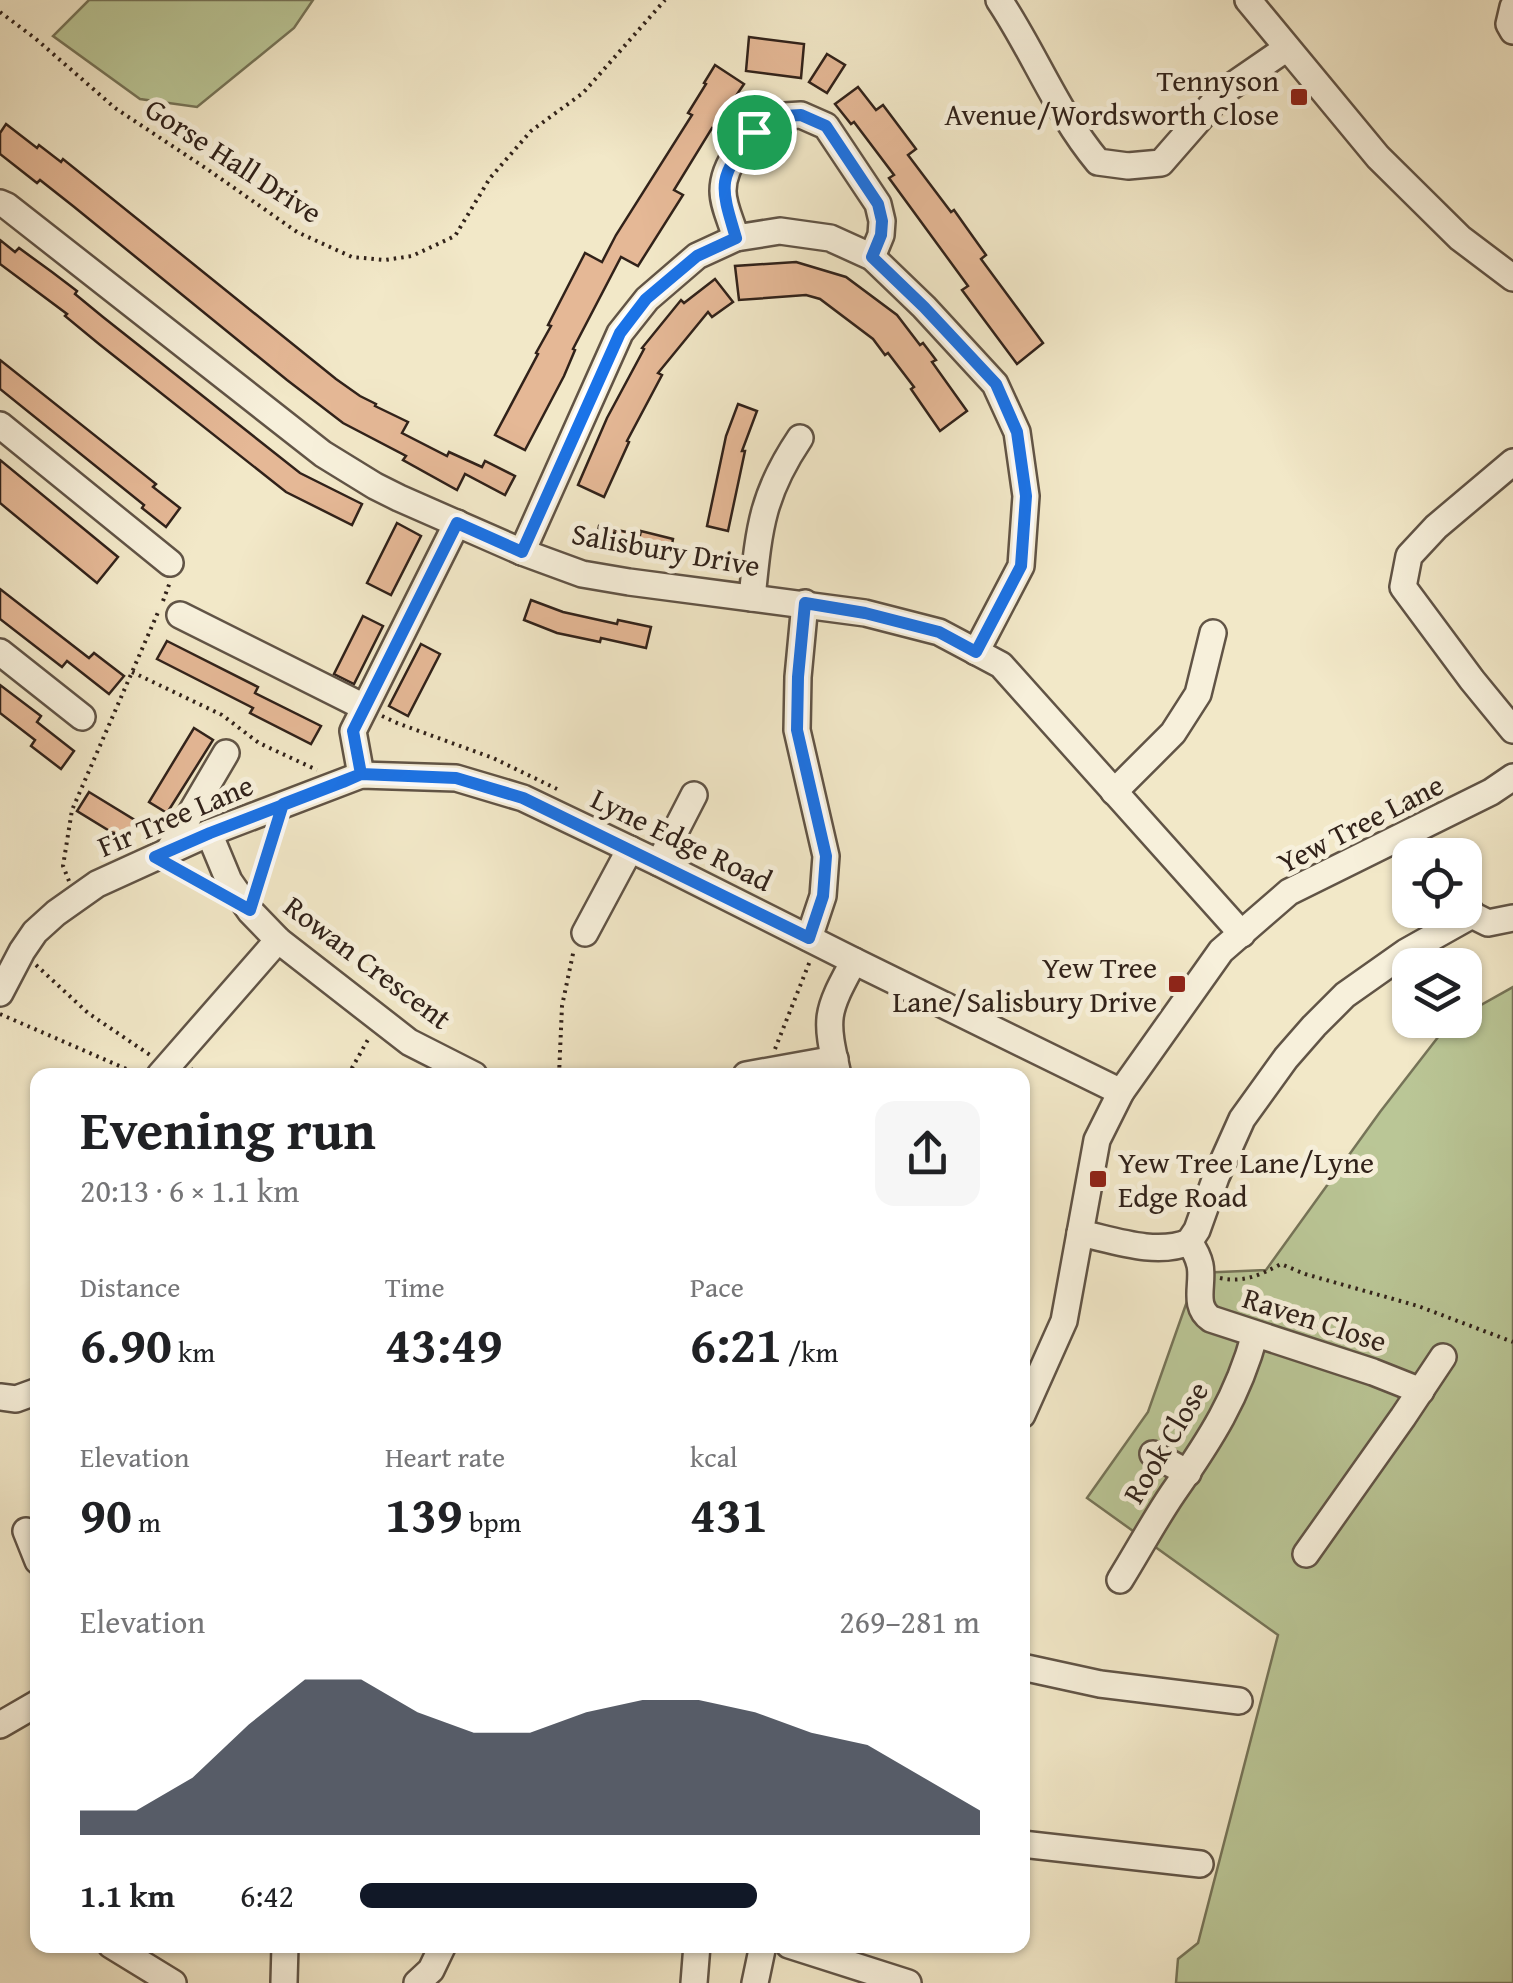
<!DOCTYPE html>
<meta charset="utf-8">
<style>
:root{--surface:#fff;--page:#f6f6f6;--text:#202124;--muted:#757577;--accent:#111827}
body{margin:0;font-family:"Gentium Book Plus",serif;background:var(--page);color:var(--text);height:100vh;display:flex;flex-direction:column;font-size:38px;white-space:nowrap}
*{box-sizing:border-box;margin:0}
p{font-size:32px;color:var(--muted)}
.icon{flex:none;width:55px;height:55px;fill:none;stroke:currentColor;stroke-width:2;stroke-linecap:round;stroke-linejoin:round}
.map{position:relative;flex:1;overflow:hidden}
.side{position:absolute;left:30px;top:1068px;width:1000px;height:885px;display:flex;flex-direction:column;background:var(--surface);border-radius:20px;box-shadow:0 2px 8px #0004}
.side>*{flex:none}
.tools{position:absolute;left:1392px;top:838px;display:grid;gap:20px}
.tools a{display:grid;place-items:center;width:90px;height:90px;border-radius:20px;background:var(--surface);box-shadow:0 2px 8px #0004;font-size:50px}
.pin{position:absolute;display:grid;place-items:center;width:85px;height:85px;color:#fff;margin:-42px;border:5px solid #fff;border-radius:50%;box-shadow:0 2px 10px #0007}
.round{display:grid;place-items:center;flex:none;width:105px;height:105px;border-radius:20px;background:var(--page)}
.headline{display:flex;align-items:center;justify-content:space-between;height:170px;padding:0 50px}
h1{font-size:55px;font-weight:700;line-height:75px}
.figures{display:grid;grid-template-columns:repeat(3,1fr);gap:15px;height:170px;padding:10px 50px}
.figures div{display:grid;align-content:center}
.figures b{font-size:50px;font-weight:700}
.figures small{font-size:28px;font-weight:400}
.figures p{font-size:28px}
.chart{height:280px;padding:20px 50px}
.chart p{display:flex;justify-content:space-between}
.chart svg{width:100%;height:180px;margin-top:10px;fill:var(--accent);opacity:.7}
ul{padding:0 50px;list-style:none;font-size:32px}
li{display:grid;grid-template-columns:160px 120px 1fr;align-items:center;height:75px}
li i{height:25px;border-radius:12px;background:var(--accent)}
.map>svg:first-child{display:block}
.green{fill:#bac696;stroke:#767458;stroke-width:2.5}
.building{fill:#e5b896;stroke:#31221a;stroke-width:2.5}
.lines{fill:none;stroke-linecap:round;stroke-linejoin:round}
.minor-casing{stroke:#615446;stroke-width:30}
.path{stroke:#31221a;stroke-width:4;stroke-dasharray:2.5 5;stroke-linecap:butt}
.minor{stroke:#f7f0db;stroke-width:25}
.route-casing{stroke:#fff;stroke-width:20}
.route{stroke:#1a73e8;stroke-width:12}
.poi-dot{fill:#8f2418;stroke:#f7f0db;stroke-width:4}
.labels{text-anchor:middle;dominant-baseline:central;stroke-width:10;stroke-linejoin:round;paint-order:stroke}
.poi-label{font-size:30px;fill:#31221a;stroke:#f7f0db;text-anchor:end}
.street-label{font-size:30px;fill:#31221a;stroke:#f7f0db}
</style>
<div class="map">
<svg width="1513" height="1983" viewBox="0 0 1513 1983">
<rect width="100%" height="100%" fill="#f2e8c8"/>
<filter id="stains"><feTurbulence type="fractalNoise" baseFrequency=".002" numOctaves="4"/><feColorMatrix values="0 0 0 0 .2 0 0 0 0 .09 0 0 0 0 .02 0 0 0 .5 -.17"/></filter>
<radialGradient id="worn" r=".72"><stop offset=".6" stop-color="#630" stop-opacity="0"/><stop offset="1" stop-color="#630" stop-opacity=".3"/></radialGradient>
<g class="green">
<path d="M89 0H313L294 28 197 107 140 99 53 36Z"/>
<path d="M1513 987V1983H1176L1178 1959 1198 1943 1278 1635 1087 1498 1148 1412 1197 1273 1266 1270 1380 1112 1449 1023 1455 1020H1465V1014Z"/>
</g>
<g class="building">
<path d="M749 37 804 44 801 78 746 71Z"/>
<path d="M827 54 845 65 827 93 809 82Z"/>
<path d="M715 65 744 84 725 112 728 113 716 131 712 128 674 190 683 195 638 266 621 257 573 349 575 350 564 376 525 450 495 435 538 354 536 353 551 326 548 325 585 253 602 262 616 235 692 115 688 113 706 84 704 83Z"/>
<path d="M858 87 876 110 883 105 916 149 908 155 951 212 954 210 966 227 986 255 981 259 1043 343 1017 364 962 290 968 286 889 178 894 175 854 122 851 124 835 104Z"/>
<path d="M6 124 37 148 39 145 61 162 63 159 336 379 360 396 376 404 375 406 408 422 402 433 447 456 449 452 482 467 485 461 515 476 505 495 465 474 457 490 403 460 406 456 343 423 287 380 73 206 40 180 37 183 0 154V133Z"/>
<path d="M0 240 15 252 19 248 52 272 77 291 75 294 103 317 300 473 362 504 352 525 286 492 99 344 65 316 67 314 0 264Z"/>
<path d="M796 262 846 277 897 315 920 345 923 343 936 360 932 362 967 411 940 431 911 389 914 387 888 353 885 355 873 339 820 299 806 295 739 300 735 266Z"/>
<path d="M715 279 733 302 712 317 708 312 658 373 662 375 627 441 629 442 604 497 578 485 607 418 644 349 642 348 681 300 684 303Z"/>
<path d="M0 360 156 484 153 487 180 508 166 527 142 508 144 505 0 389Z"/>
<path d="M738 404 757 411 742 451H745L728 531 707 526 726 436Z"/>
<path d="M0 460 118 557 97 583 0 503Z"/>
<path d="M397 523 421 536 391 595 367 583Z"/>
<path d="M599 526 640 535 641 531 673 539 669 559 628 550 627 554 595 546Z"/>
<path d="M0 589 89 658 94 653 124 676 109 694 67 661 62 667 0 619Z"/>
<path d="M531 600 563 612 617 624 618 620 651 627 646 648 601 638 600 642 557 633 524 620Z"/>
<path d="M363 616 383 626 354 684 334 674Z"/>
<path d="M167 641 258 687 255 693 321 726 311 744 250 713 253 708 157 659Z"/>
<path d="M421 644 440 654 408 716 389 706Z"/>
<path d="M0 685 41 716 37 722 74 751 61 769 31 746 35 740 0 713Z"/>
<path d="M194 728 213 740 167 813 149 802Z"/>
<path d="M89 792 138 822 126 841 77 811Z"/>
</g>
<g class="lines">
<defs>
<g id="minor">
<path d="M999 0C1034 52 1057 113 1098 162L1128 166 1161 163 1223 92 1287 48"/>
<path d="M1248 0 1378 157 1460 238 1513 278"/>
<path d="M1513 7 1509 24 1513 31"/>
<path d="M0 203 7 206 323 454 375 486 399 498 522 552 582 574 629 582 865 613 939 632 1001 665 1242 934"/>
<path d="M736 238C732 223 723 206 723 191 723 162 749 136 768 117L801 115 826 126 878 204 882 221 881 235 872 257"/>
<path d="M0 425 170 563"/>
<path d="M1513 462 1436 527 1409 556 1403 587 1472 680 1513 730"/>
<path d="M522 552 620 333 647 299 697 256 736 238 780 231 830 238 872 257 924 307 995 384 1017 432 1026 496 1021 566 976 652"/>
<path d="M752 598C759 530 761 496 800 438"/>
<path d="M805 603 798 677 797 730 826 856 823 896 809 938"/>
<path d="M180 615 364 707"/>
<path d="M0 652 82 717"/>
<path d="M361 775 353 731 457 523"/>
<path d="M1114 792 1173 733 1198 694 1213 633"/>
<path d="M209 833 229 881 250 911 278 940 409 1042 474 1075"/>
<path d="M169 850 226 753"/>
<path d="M659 863 694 795"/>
<path d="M1472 915 1488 923 1513 918"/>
<path d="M585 933 630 849"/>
<path d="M0 993 22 951 35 932 56 913 97 884 209 833 361 775 456 778 523 798 659 863 854 961 1121 1092"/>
<path d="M160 1075 278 940"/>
<path d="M746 1075 835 1059"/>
<path d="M838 1075C825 1017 825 1014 854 961"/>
<path d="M1080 1233C1113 1240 1156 1256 1189 1242L1197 1230 1216 1177 1242 1119 1286 1058 1314 1026 1345 995 1406 952 1472 915 1465 902"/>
<path d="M1189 1242C1194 1249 1198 1256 1200 1265 1204 1284 1192 1306 1211 1319L1373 1372 1421 1391"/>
<path d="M0 1397 16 1399 38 1391"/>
<path d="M1022 1415 1064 1321 1097 1140 1121 1092 1221 951 1289 892 1491 792 1513 777"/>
<path d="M1153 1454 1188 1473"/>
<path d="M26 1531 38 1561"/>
<path d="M1306 1554 1403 1417 1443 1357"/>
<path d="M1120 1580C1138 1551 1154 1521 1173 1493 1210 1440 1238 1397 1255 1334"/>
<path d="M1022 1667 1100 1684 1239 1701"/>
<path d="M0 1725 38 1703"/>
<path d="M1022 1844 1200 1864"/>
<path d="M111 1945 173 1983"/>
<path d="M789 1945 908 1983"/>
<path d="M284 1982 285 1945"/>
<path d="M417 1983 431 1970 443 1945"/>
<path d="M694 1983 697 1945"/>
<path d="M755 1983 763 1945"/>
</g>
</defs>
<use href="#minor" class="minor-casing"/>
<g class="path">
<path d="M0 12 36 39 115 108 207 169 297 232 352 257 385 260 412 256 455 236 490 178 531 131 583 93 665 0"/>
<path d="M163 601 170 582"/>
<path d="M132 672 222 715 259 743 317 770"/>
<path d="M382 716 397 723 493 758 557 789"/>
<path d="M177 869 207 887"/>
<path d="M69 881 63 866 72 810 159 610"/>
<path d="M257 886 276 828"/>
<path d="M36 965 88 1013 150 1055"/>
<path d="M0 1014 138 1074"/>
<path d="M775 1049 810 961"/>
<path d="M191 1069 202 1075"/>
<path d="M348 1075 370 1036"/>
<path d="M559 1075 562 1006 574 949"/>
<path d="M1220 1278C1244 1283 1260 1275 1281 1264L1305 1274 1418 1306 1513 1342"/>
</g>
<use href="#minor" class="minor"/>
</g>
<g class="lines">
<defs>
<path id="route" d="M754 132C718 179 719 182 736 238L697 256 646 299 620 333 522 552 457 523 353 731 361 774 343 782 210 833 155 857 250 910 283 804 361 774 456 778 523 798 809 938 823 896 826 856 797 730 798 677 805 603 865 613 939 632 976 652 1021 566 1026 496 1017 432 996 384 924 307 872 257 881 235 882 221 878 204 826 126 801 115 768 117 754 132"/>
</defs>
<use href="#route" class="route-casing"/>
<use href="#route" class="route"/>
</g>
<g class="poi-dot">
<rect x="1289" y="87" width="20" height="20" rx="5"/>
<rect x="1167" y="974" width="20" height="20" rx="5"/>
<rect x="1088" y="1169" width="20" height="20" rx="5"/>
</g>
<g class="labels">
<g class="poi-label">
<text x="1279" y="80">Tennyson<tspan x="1279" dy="34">Avenue/Wordsworth Close</tspan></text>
<text x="1157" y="967">Yew Tree<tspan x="1157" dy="34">Lane/Salisbury Drive</tspan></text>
<text x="1118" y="1162" text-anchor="start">Yew Tree Lane/Lyne<tspan x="1118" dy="34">Edge Road</tspan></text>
</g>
<g class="street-label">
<text transform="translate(234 160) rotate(33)">Gorse Hall Drive</text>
<text transform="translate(666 549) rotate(10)">Salisbury Drive</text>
<text transform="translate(175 815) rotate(-23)">Fir Tree Lane</text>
<text transform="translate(1360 823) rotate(-27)">Yew Tree Lane</text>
<text transform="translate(682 839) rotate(26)">Lyne Edge Road</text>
<text transform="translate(368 962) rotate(37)">Rowan Crescent</text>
<text transform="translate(1315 1319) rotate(18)">Raven Close</text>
<text transform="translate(1165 1442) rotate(-59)">Rook Close</text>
</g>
</g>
<rect width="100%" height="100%" filter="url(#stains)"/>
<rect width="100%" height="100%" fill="url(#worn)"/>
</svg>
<div class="tools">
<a><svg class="icon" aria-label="locate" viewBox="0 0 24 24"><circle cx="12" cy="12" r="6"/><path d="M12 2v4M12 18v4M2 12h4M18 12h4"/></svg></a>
<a><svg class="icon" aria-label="layers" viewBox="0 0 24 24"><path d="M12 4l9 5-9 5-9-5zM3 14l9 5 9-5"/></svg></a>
</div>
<div class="pin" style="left:754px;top:132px;background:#1e9e55"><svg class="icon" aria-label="arrive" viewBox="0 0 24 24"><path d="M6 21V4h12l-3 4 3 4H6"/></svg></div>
<section class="side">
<div class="headline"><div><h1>Evening run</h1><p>20:13 · 6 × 1.1 km</p></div><a class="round"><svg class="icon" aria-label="share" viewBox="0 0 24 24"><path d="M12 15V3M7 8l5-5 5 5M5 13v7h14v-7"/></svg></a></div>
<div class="figures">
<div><p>Distance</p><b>6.90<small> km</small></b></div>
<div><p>Time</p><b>43:49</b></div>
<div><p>Pace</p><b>6:21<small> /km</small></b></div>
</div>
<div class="figures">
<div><p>Elevation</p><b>90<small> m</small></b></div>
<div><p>Heart rate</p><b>139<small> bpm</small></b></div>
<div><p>kcal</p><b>431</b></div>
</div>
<div class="chart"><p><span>Elevation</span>269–281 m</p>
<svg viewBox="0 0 160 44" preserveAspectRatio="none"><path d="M0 44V38L10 38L20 30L30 17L40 6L50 6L60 14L70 19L80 19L90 14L100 11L110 11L120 14L130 19L140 22L150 30L160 38V44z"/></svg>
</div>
<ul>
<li><b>1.1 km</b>6:42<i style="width:64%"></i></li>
</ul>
</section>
</div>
